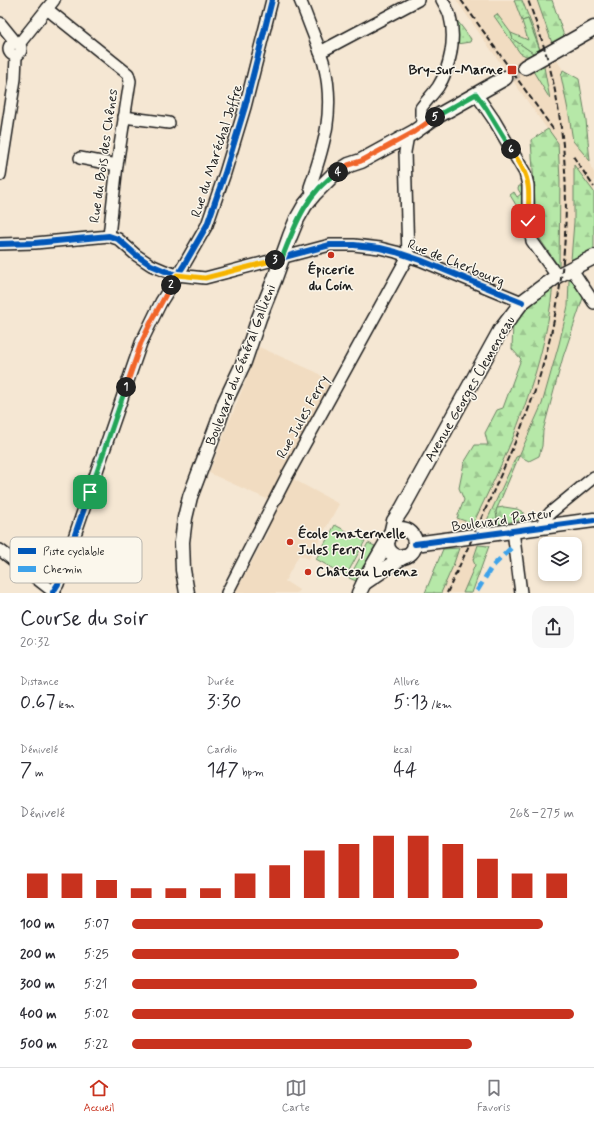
<!DOCTYPE html>
<html lang="fr">
<meta charset="utf-8">
<style>
:root{--surface:#fff;--page:#f7f7f7;--text:#2b2b33;--muted:#7c7c81;--line:#e1e1e2;--accent:#c8321e}
body{margin:0;font-family:Mynerve,sans-serif;background:var(--page);color:var(--text);height:100vh;display:flex;flex-direction:column;font-size:15px;white-space:nowrap}
*{box-sizing:border-box;margin:0}
p{font-size:13px;color:var(--muted)}
.icon{flex:none;width:22px;height:22px;fill:none;stroke:currentColor;stroke-width:2;stroke-linecap:round;stroke-linejoin:round}
.map{position:relative;height:593px;overflow:hidden}
.side{display:flex;flex-direction:column;background:var(--surface);flex:1}
.side>*{flex:none}
.buttons{position:absolute;left:538px;top:537px;display:grid;gap:8px}
.buttons a{display:grid;place-items:center;width:44px;height:44px;border-radius:8px;background:var(--surface);box-shadow:0 2px 6px #0003;font-size:20px}
.pin{position:absolute;display:grid;place-items:center;width:34px;height:34px;color:#fff;margin:-17px;border-radius:8px;box-shadow:0 2px 6px #0006}
.km{position:absolute;width:20px;height:20px;margin:-10px;border-radius:50%;background:#222;color:#fff;font-size:11px;line-height:20px;text-align:center}
.round{display:grid;place-items:center;flex:none;width:42px;height:42px;border-radius:12px;background:var(--page)}
.summary{display:flex;align-items:center;justify-content:space-between;height:68px;padding:0 20px}
h1{font-size:22px;font-weight:600;line-height:30px}
.stats{display:grid;grid-template-columns:repeat(3,1fr);gap:6px;height:68px;padding:4px 20px}
.stats div{display:grid;align-content:center}
.stats b{font-size:20px;font-weight:600}
.stats small{font-size:11px;font-weight:400}
.stats p{font-size:11px}
.chart{height:112px;padding:8px 20px}
.chart p{display:flex;justify-content:space-between}
.chart svg{width:100%;height:72px;margin-top:4px;stroke:var(--accent);stroke-width:6}
ul{padding:0 20px;list-style:none;font-size:13px}
li{display:grid;grid-template-columns:64px 48px 1fr;align-items:center;height:30px}
li i{height:10px;border-radius:5px;background:var(--accent)}
.tab-bar{display:flex;justify-content:space-around;align-items:center;height:56px;border-top:1px solid var(--line);background:var(--surface);font-size:11px;color:var(--muted)}
.tab-bar a{display:grid;justify-items:center;gap:2px}
.tab-bar .on{color:var(--accent)}
.map>svg:first-child{display:block}
.built{fill:#f1dcc1}
.grass{fill:url(#grass-dots);stroke:#698262}
.forest{fill:url(#forest-firs);stroke:#698262}
.pitch{fill:#b6e8a8;stroke:#698262}
.lines{fill:none;stroke-linecap:round;stroke-linejoin:round}
.major-tunnel{stroke:#cabeae;stroke-width:14;stroke-dasharray:14 7;stroke-linecap:butt}
.minor-casing{stroke:#1c1c1c;stroke-width:14}
.major-casing{stroke:#1c1c1c;stroke-width:17}
.minor{stroke:#fbf7ec;stroke-width:11}
.major{stroke:#fbf7ec;stroke-width:14}
.rail{stroke:#1c1c1c;stroke-width:2;stroke-dasharray:6 3;stroke-linecap:butt}
.quiet{stroke:#3da2ea;stroke-width:5;stroke-dasharray:10 5;stroke-linecap:butt}
.cycleway-casing{stroke:#fbf7ec;stroke-width:8}
.cycleway{stroke:#0057b8;stroke-width:6}
.split-1-casing{stroke:#fff;stroke-width:8}
.split-2-casing{stroke:#fff;stroke-width:8}
.split-3-casing{stroke:#fff;stroke-width:8}
.split-4-casing{stroke:#fff;stroke-width:8}
.split-5-casing{stroke:#fff;stroke-width:8}
.split-6-casing{stroke:#fff;stroke-width:8}
.split-7-casing{stroke:#fff;stroke-width:8}
.split-1{stroke:#22a559;stroke-width:5}
.split-2{stroke:#f0652b;stroke-width:5}
.split-3{stroke:#f5b400;stroke-width:5}
.split-4{stroke:#22a559;stroke-width:5}
.split-5{stroke:#f0652b;stroke-width:5}
.split-6{stroke:#22a559;stroke-width:5}
.split-7{stroke:#f5b400;stroke-width:5}
.poi-dot{fill:#c8321e;stroke:#fbf7ec;stroke-width:1.5}
.labels{text-anchor:middle;dominant-baseline:central;stroke-width:3;stroke-linejoin:round;paint-order:stroke}
.poi-label{font-size:14px;font-weight:bold;fill:#1c1c1c;stroke:#fbf7ec;text-anchor:start}
.street-label{font-size:14px;fill:#1c1c1c;stroke:#fbf7ec}
.key{fill:#fbf7ec;stroke:#b8b5ae;stroke-width:1}
.key-label{font-size:11px;fill:#1c1c1c}
</style>
<div class="map">
<svg width="594" height="593" viewBox="0 0 594 593">
<defs>
<pattern id="grass-dots" width="8" height="8" patternUnits="userSpaceOnUse"><rect width="8" height="8" fill="#b6e8a8"/><path d="M2 2h.1M6 6h.1" fill="none" stroke="#9cc690" stroke-width="1.8" stroke-linecap="round"/></pattern>
<pattern id="forest-firs" width="22" height="20" patternUnits="userSpaceOnUse"><rect width="22" height="20" fill="#b6e8a8"/><path d="M5 1l3.5 6h-7zM16 11l3.5 6h-7z" fill="#9cc690"/></pattern>
</defs>
<rect width="100%" height="100%" fill="#f5e7d3"/>
<filter id="ink" filterUnits="userSpaceOnUse"><feTurbulence type="fractalNoise" baseFrequency=".025" numOctaves="2"/><feDisplacementMap in="SourceGraphic" scale="8" xChannelSelector="R" yChannelSelector="G"/><feConvolveMatrix kernelMatrix="1 2 1 2 8 2 1 2 1" color-interpolation-filters="sRGB"/></filter>
<g filter="url(#ink)">
<g class="built">
<path d="M456 0H552L553 47 556 59 563 70 579 79 586 120 591 168 594 172V250L571 260 569 279 575 276 585 292 542 404 496 511 498 524 484 528 478 545 489 546 472 593H425L443 549 459 548 469 529 455 522 459 515 464 500 459 488 464 463 475 445H488L485 433 497 410 503 408 521 359 512 349 557 277 558 267 535 232V201L531 140 547 129Z"/>
<path d="M259 347 316 372 331 383 275 485 277 488 271 501 209 473Z"/>
<path d="M293 479 339 504 309 559 299 555 285 581 299 590 297 593H235L269 530 267 527Z"/>
</g>
<g class="grass">
<path d="M514 0H522L535 33 540 50 528 19 522 21Z"/>
<path d="M497 14 511 33 513 39 536 55 526 56 520 53 494 16Z"/>
<path d="M456 19 471 39 470 42 457 44Z"/>
<path d="M519 186H521C524 194 523 208 521 216L516 215 515 213 519 210 510 195 514 192 517 197 521 194 518 189Z"/>
<path d="M519 456 496 511 498 524 484 527 516 457Z"/>
</g>
<g class="forest">
<path d="M537 0H552L565 39 553 46Z"/>
<path d="M528 19 540 50 536 55 513 39 511 33 528 40 522 21Z"/>
<path d="M544 67 550 99 533 71Z"/>
<path d="M563 70 579 79 586 120 590 161 573 141 569 115 561 76Z"/>
<path d="M548 129 558 143 560 180 559 267 535 232V201L531 140Z"/>
<path d="M574 165 594 192V250L571 260 574 222Z"/>
<path d="M575 276 585 292 563 357 543 431 542 446 539 456 529 461 519 456 542 404 559 344 568 306 569 280Z"/>
<path d="M553 282C549 335 533 385 514 435 502 465 487 494 473 524L457 518 464 500 459 488 464 463 475 445H488L485 433 497 410 503 408 521 359 512 349 513 323Z"/>
<path d="M504 507 517 509 523 512V520L498 524 496 512 497 508Z"/>
<path d="M478 545 489 546 472 593H463L475 565 473 560Z"/>
<path d="M459 548 453 566 441 593H425L443 549Z"/>
</g>
<g class="pitch">
<path d="M335 525 365 541 346 576 316 559Z"/>
<path d="M368 543 375 546 356 581 349 578Z"/>
</g>
<g class="lines">
<path class="major-tunnel" d="M505 78 525 67"/>
<defs>
<g id="minor">
<path d="M300 0C306 14 311 29 317 43 319 50 322 57 324 64 335 109 325 144 310 187L314 194"/>
<path d="M47 9 128 74 130 81 117 165 109 236"/>
<path d="M0 23 13 39 14 43"/>
<circle cx="15" cy="49" r="6"/>
<path d="M19 44 54 0"/>
<path d="M320 52 418 0"/>
<path d="M476 94 494 120 525 173 528 185V221L532 241 557 276"/>
<path d="M124 117 169 123"/>
<path d="M425 124 421 115V108C426 101 433 94 438 87 450 68 456 39 450 17 449 11 445 5 442 0"/>
<path d="M80 158 117 165"/>
<path d="M0 175 15 79 16 56"/>
<path d="M0 244 35 243 109 236 118 239 136 255 151 265 165 271 177 275 205 278 330 245H354L380 248 396 252 420 260 522 302"/>
<path d="M571 268 594 303"/>
<path d="M542 527 544 520 550 513 594 477"/>
<path d="M513 531 521 593"/>
<path d="M0 550 55 593"/>
<path d="M53 592 58 584 141 343 161 302 184 265 207 225 225 173 245 107 272 0"/>
<path d="M227 593 288 474 408 256 405 152 407 141 405 136"/>
</g>
<g id="major">
<path d="M525 67 594 28"/>
<circle cx="401" cy="543" r="14"/>
<path d="M391 534 394 521 402 509 500 331 522 302 557 276 594 257"/>
<path d="M415 544 594 520"/>
<path d="M364 583 404 556"/>
<path d="M187 593 183 570 182 542 185 518 190 497 218 423 225 402 244 362 259 318 275 278 290 236 297 219 305 205 314 194 333 175 349 165 361 161 414 132 434 118 505 78"/>
<path d="M359 593 367 576 388 540"/>
</g>
</defs>
<use href="#minor" class="minor-casing"/>
<use href="#major" class="major-casing"/>
<use href="#minor" class="minor"/>
<use href="#major" class="major"/>
<g class="rail">
<path d="M461 0 553 129"/>
<path d="M573 156 594 187"/>
<path d="M447 593C464 556 481 520 497 483 515 443 533 403 544 361 571 266 573 164 550 68 544 45 536 22 528 0"/>
</g>
<path class="quiet" d="M477 591 491 568 514 545"/>
<defs>
<g id="cycleway">
<path d="M0 244 35 243 109 236 118 239 136 255 151 265 165 271 177 275 205 278 330 245H354L380 248 396 252 420 260 522 302"/>
<path d="M415 544 594 520"/>
<path d="M53 592 58 584 141 343 161 302 184 265 207 225 225 173 245 107 272 0"/>
</g>
</defs>
<use href="#cycleway" class="cycleway-casing"/>
<use href="#cycleway" class="cycleway"/>
</g>
</g>
<g class="lines" filter="url(#ink)">
<defs>
<path id="split-1" d="M90 492 126 387"/>
<path id="split-2" d="M126 387 141 343 151 322 171 285"/>
<path id="split-3" d="M171 285 177 275 205 278 275 260"/>
<path id="split-4" d="M275 260 282 258C295 225 307 192 338 172"/>
<path id="split-5" d="M338 172 348 165 361 161 414 132 435 117"/>
<path id="split-6" d="M435 117 476 94 486 108 511 149"/>
<path id="split-7" d="M511 149C515 157 522 165 525 174 531 188 528 206 528 221"/>
</defs>
<use href="#split-1" class="split-1-casing"/>
<use href="#split-2" class="split-2-casing"/>
<use href="#split-3" class="split-3-casing"/>
<use href="#split-4" class="split-4-casing"/>
<use href="#split-5" class="split-5-casing"/>
<use href="#split-6" class="split-6-casing"/>
<use href="#split-7" class="split-7-casing"/>
<use href="#split-1" class="split-1"/>
<use href="#split-2" class="split-2"/>
<use href="#split-3" class="split-3"/>
<use href="#split-4" class="split-4"/>
<use href="#split-5" class="split-5"/>
<use href="#split-6" class="split-6"/>
<use href="#split-7" class="split-7"/>
</g>
<g class="poi-dot">
<rect x="507" y="65" width="10" height="10" rx="2"/>
<circle cx="331" cy="255" r="4"/>
<circle cx="290" cy="542" r="4"/>
<circle cx="308" cy="572" r="4"/>
</g>
<g class="labels">
<g class="poi-label">
<text x="503" y="70" text-anchor="end">Bry-sur-Marne</text>
<text x="331" y="270" text-anchor="middle">Épicerie<tspan x="331" dy="16">du Coin</tspan></text>
<text x="298" y="534">École maternelle<tspan x="298" dy="16">Jules Ferry</tspan></text>
<text x="316" y="572">Château Lorenz</text>
</g>
<g class="street-label">
<text transform="translate(217 151) rotate(-72)">Rue du Maréchal Joffre</text>
<text transform="translate(104 156) rotate(-82)">Rue du Bois des Chênes</text>
<text transform="translate(456 263) rotate(22)">Rue de Cherbourg</text>
<text transform="translate(241 365) rotate(-69)">Boulevard du Général Gallieni</text>
<text transform="translate(470 389) rotate(-60)">Avenue Georges Clemenceau</text>
<text transform="translate(303 417) rotate(-61)">Rue Jules Ferry</text>
<text transform="translate(503 520) rotate(-8)">Boulevard Pasteur</text>
</g>
</g>
<rect x="10" y="537" width="132" height="46" rx="6" class="key"/>
<rect x="18" y="548" width="18" height="6" fill="#0057b8"/>
<rect x="18" y="566" width="18" height="6" fill="#3da2ea"/>
<g class="key-label">
<text x="43" y="555">Piste cyclable</text>
<text x="43" y="573">Chemin</text>
</g>
</svg>
<div class="buttons">
<a><svg class="icon" aria-label="layers" viewBox="0 0 24 24"><path d="M12 4l9 5-9 5-9-5zM3 14l9 5 9-5"/></svg></a>
</div>
<div class="pin" style="left:90px;top:492px;background:#1e9e55"><svg class="icon" aria-label="arrive" viewBox="0 0 24 24"><path d="M6 21V4h12l-3 4 3 4H6"/></svg></div>
<div class="pin" style="left:528px;top:221px;background:#d93025"><svg class="icon" aria-label="check" viewBox="0 0 24 24"><path d="M5 12l5 5 9-10"/></svg></div>
<b class="km" style="left:126px;top:387px">1</b>
<b class="km" style="left:171px;top:285px">2</b>
<b class="km" style="left:275px;top:260px">3</b>
<b class="km" style="left:338px;top:172px">4</b>
<b class="km" style="left:435px;top:117px">5</b>
<b class="km" style="left:511px;top:149px">6</b>
</div>
<section class="side">
<div class="summary"><div><h1>Course du soir</h1><p>20:32</p></div><a class="round"><svg class="icon" aria-label="share" viewBox="0 0 24 24"><path d="M12 15V3M7 8l5-5 5 5M5 13v7h14v-7"/></svg></a></div>
<div class="stats">
<div><p>Distance</p><b>0.67<small> km</small></b></div>
<div><p>Durée</p><b>3:30</b></div>
<div><p>Allure</p><b>5:13<small> /km</small></b></div>
</div>
<div class="stats">
<div><p>Dénivelé</p><b>7<small> m</small></b></div>
<div><p>Cardio</p><b>147<small> bpm</small></b></div>
<div><p>kcal</p><b>44</b></div>
</div>
<div class="chart"><p><span>Dénivelé</span>268–275 m</p>
<svg viewBox="0 0 160 44" preserveAspectRatio="none"><path d="M5 44V29M15 44V29M25 44V33M35 44V38M45 44V38M55 44V38M65 44V29M75 44V24M85 44V15M95 44V11M105 44V6M115 44V6M125 44V11M135 44V20M145 44V29M155 44V29"/></svg>
</div>
<ul>
<li><b>100 m</b>5:07<i style="width:93%"></i></li>
<li><b>200 m</b>5:25<i style="width:74%"></i></li>
<li><b>300 m</b>5:21<i style="width:78%"></i></li>
<li><b>400 m</b>5:02<i style="width:100%"></i></li>
<li><b>500 m</b>5:22<i style="width:77%"></i></li>
</ul>
</section>
<nav class="tab-bar">
<a class="on"><svg class="icon" aria-label="home" viewBox="0 0 24 24"><path d="M3 11l9-7 9 7M6 9v11h12V9"/></svg>Accueil</a>
<a><svg class="icon" aria-label="map" viewBox="0 0 24 24"><path d="M3 6l6-2 6 2 6-2v14l-6 2-6-2-6 2zM9 4v14M15 6v14"/></svg>Carte</a>
<a><svg class="icon" aria-label="saved" viewBox="0 0 24 24"><path d="M7 4h10v16l-5-4-5 4z"/></svg>Favoris</a>
</nav>
